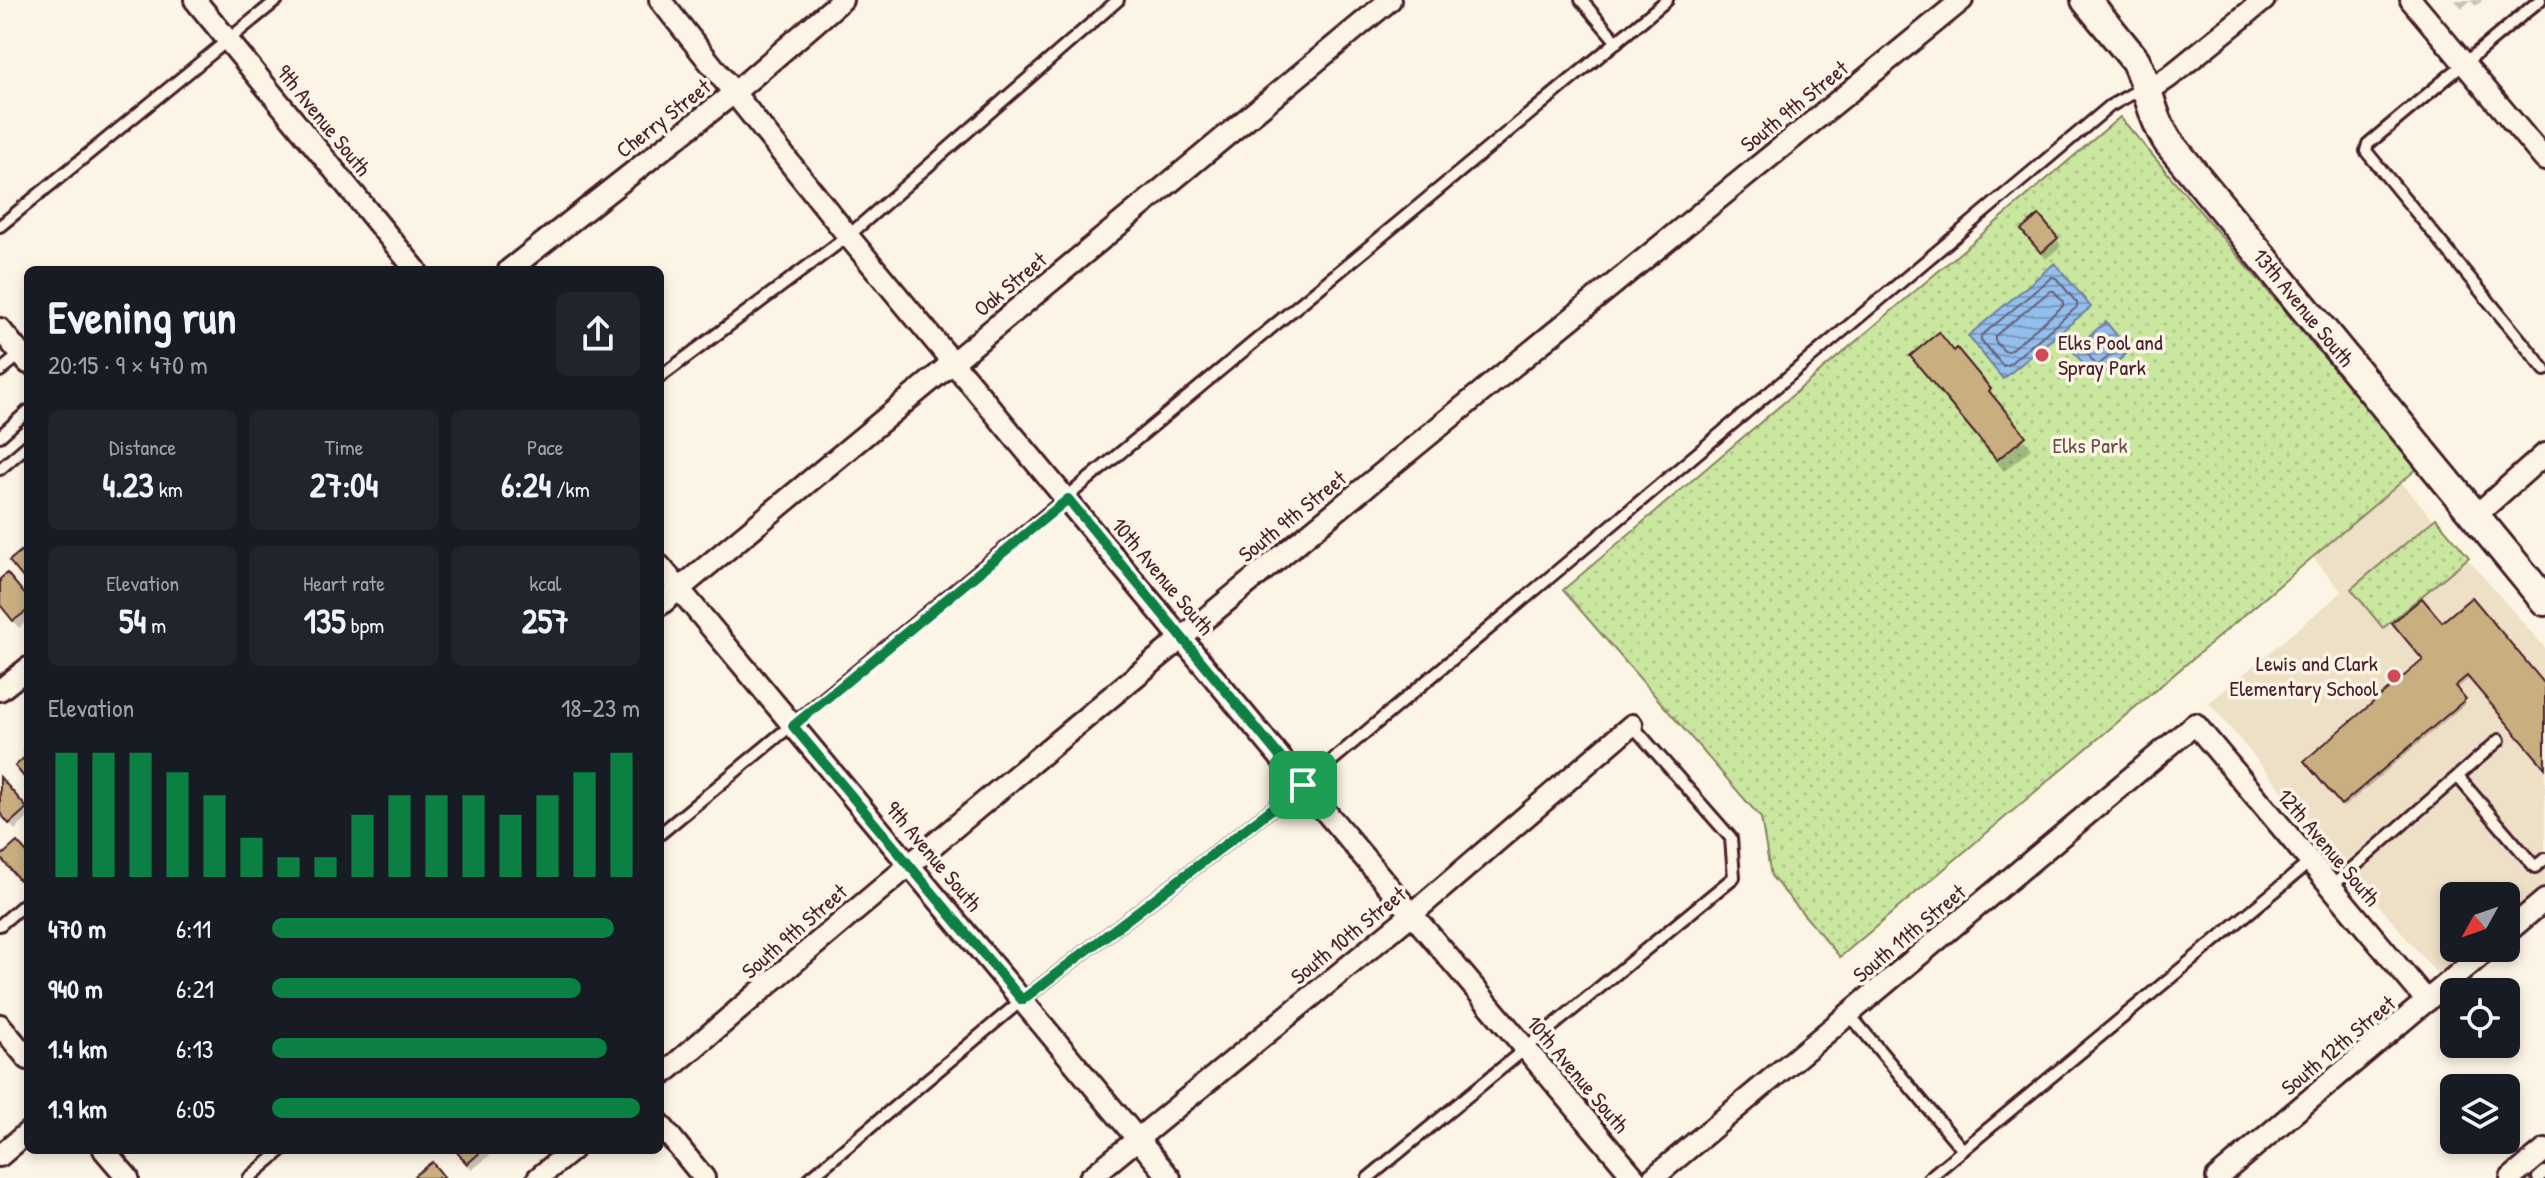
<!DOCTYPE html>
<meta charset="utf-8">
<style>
:root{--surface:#171b24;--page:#20242c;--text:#f1f3f6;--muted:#9ea1a6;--accent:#0b8043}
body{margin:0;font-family:"Patrick Hand",sans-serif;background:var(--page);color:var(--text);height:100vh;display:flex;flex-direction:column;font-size:30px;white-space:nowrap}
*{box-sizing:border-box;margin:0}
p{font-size:26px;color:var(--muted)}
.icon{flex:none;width:44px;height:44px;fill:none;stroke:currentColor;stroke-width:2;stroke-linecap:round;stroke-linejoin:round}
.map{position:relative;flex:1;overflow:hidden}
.sheet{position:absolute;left:24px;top:266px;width:640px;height:888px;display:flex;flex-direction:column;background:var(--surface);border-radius:12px;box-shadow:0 4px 12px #0003}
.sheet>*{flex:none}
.needle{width:52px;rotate:230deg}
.tools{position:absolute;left:2440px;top:882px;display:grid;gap:16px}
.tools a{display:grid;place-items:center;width:80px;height:80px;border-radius:12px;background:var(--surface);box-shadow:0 4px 12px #0003;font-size:40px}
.pin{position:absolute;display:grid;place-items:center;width:68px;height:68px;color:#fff;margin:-34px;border-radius:16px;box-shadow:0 4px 12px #0006}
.round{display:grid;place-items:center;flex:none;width:84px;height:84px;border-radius:12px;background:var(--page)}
.overview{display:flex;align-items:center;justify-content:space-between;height:136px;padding:0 24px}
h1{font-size:44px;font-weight:800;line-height:60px}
.metrics{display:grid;grid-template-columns:repeat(3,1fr);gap:12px;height:136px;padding:8px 24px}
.metrics div{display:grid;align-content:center;border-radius:12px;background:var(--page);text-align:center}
.metrics b{font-size:34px;font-weight:800}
.metrics small{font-size:22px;font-weight:400}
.metrics p{font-size:22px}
.chart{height:224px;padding:16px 24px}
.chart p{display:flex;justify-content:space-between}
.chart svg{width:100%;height:144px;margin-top:8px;stroke:var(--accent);stroke-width:6}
ul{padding:0 24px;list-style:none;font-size:26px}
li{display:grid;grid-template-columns:128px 96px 1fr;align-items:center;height:60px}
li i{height:20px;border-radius:10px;background:var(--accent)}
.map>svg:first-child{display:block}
.built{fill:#ede0c7}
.park{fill:url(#park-dots);stroke:#8a8364;stroke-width:2}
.water{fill:url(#water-rules);stroke:#757f9f;stroke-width:2}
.shadow{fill:#0003}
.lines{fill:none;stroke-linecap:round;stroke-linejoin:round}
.shore{stroke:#675f78;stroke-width:2}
.building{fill:#c9af80;stroke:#4a1f2b;stroke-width:2}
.lane-casing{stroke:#4a1f2b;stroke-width:16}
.street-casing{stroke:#4a1f2b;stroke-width:26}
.secondary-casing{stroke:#4a1f2b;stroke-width:34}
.lane{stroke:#fcf5e5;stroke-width:10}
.street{stroke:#fcf5e5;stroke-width:20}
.secondary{stroke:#fcf5e5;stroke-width:28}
.route-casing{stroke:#fff;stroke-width:16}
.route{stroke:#0b8043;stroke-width:10}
.poi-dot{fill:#d1495b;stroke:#fcf5e5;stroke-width:3}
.labels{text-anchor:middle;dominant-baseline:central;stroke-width:7;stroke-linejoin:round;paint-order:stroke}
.street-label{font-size:22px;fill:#4a1f2b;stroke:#fcf5e5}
.poi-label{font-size:22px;fill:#4a1f2b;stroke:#fcf5e5;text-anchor:start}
.park-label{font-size:22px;fill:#6a5148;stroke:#fcf5e5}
</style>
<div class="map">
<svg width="2545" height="1178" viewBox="0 0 2545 1178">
<defs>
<pattern id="park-dots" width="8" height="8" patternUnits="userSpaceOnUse" patternTransform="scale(2)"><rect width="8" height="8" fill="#c9e79e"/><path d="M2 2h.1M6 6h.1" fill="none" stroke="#aec688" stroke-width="1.8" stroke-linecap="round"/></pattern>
<pattern id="water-rules" width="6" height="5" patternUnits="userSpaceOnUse" patternTransform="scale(2)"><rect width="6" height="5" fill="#92bfec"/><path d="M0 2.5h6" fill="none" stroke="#799bbf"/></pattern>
</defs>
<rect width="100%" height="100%" fill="#fcf5e5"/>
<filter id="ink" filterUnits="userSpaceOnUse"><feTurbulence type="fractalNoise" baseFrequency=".0125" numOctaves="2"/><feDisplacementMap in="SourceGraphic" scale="16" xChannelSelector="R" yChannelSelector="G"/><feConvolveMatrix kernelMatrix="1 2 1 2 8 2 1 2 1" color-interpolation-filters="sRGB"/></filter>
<g filter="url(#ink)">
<path class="built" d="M2271 332 2545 648V901L2506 934V896H2454V948H2489L2446 985 2209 703 2342 592 2182 400Z"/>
<g class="park">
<path d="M2120 117 2418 468 1840 957 1771 876 1761 818 1563 590Z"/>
<path d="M2436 518 2469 557 2383 628 2351 589Z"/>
</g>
<g class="water">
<path d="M2055 263 2091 307 2003 379 1968 336Z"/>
<path d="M2106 322 2130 351 2096 379 2072 350Z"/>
</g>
<g class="shadow">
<path d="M2455 0H2481L2482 1 2475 6 2471 0 2462 8Z"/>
<path d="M2028 238 2057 239 2061 246 2046 259Z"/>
<path d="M1912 357 1989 390 2031 449 2004 471 1919 368Z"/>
<path d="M0 581 28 601V620L19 628 0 605Z"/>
<path d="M2442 625 2545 687V767L2470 678 2455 690 2466 703 2344 807 2308 764 2425 661Z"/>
<path d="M0 780 28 814V818L15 830 0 813Z"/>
<path d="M28 857V883L25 886 7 865Z"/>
<path d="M455 1150H487L490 1155 472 1170Z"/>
</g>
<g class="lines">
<g class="shore">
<path d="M2052 277 2056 278 2077 303V307L2008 365 2003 366 1981 340V336Z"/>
<path d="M2050 291H2054L2063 302V306L2009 351H2004L1995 341V336Z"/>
<path d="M2104 335 2117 350 2097 366 2085 351Z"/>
</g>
</g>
<g class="building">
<path d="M2039 215 2058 238 2041 253 2021 230Z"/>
<path d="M1939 332 1954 351 1957 348 1991 389 1989 391 2026 436 1997 460 1910 356Z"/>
<path d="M27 546 28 548V584L9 561Z"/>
<path d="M7 573 28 598V610L13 621 0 605V579Z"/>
<path d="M2472 597 2545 684V768L2467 676 2455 686 2466 699 2341 805 2304 761 2423 660 2392 623 2422 598 2442 622Z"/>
<path d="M28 747V782L15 766 27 755 24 750Z"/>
<path d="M0 777 27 808 9 824 0 813Z"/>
<path d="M17 842 28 854V872L19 880 0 857Z"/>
<path d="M455 1150H483L467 1164Z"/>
<path d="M432 1162 445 1178H415L414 1176Z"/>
</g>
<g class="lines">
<defs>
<g id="lane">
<path d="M1581 0 1617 42"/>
<path d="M2540 0 2368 144 2366 151 2545 370"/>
<path d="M0 226 277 0"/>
<path d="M0 371 21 354"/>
<path d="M660 377 848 236 1118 0"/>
<path d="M0 436 28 411"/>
<path d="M0 469 28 445"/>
<path d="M2458 777 2535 867 2545 859"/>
<path d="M660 834 1667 0"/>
<path d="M2331 887 2499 740"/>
<path d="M0 925 28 901"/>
<path d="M1849 1014 1963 1150"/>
<path d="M249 1178 282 1150"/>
<path d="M810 1178 1022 1000 1303 785 2110 106 2144 87"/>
<path d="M1368 1178 1734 877 1731 838 1632 725"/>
<path d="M1929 1178 2310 862"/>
<path d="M2538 1178 2545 1172"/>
</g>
<g id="street">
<path d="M195 0 416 270"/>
<path d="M660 0 848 236 1303 785 1635 1178"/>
<path d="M2411 0 2545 160"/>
<path d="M2147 92 2169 77 2264 0"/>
<path d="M509 270 735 92 842 0"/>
<path d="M0 329 28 363"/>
<path d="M2474 517 2545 454"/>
<path d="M660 566 1170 1178"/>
<path d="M660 605 1390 0"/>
<path d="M0 690 28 668"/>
<path d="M2506 933 2545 900"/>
<path d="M0 1025 28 1059"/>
<path d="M660 1077C1087 710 1526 356 1962 0"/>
<path d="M660 1124 704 1178"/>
<path d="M104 1150 128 1178"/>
<path d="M0 1156 28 1132"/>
<path d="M538 1178 572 1150"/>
<path d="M1090 1178 1412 914 1632 725"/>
<path d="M1653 1178 2195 724 2427 1001"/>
<path d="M2217 1178 2489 948"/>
<path d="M2511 1178 2545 1150"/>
</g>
<g id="secondary">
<path id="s1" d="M2086 0 2135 60C2149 87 2151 116 2168 142L2545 601"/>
</g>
</defs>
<use href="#lane" class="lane-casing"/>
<use href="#street" class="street-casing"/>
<use href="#secondary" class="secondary-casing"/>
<use href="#lane" class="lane"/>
<use href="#street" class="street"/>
<use href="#secondary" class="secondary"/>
</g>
</g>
<g class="lines" filter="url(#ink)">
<defs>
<path id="route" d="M1068 499 1303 785 1022 1000 793 726Z"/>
</defs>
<use href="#route" class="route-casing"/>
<use href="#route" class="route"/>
</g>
<g class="poi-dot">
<circle cx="2042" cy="355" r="8"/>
<circle cx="2394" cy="676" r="8"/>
</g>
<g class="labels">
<g class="street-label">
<text transform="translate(1794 106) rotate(-39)">South 9th Street</text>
<text transform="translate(663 118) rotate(-38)">Cherry Street</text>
<text transform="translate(324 120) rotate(51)">9th Avenue South</text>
<text transform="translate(1010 284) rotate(-40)">Oak Street</text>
<text stroke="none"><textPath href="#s1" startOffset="380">13th Avenue South</textPath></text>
<text transform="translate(1292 516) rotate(-39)">South 9th Street</text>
<text transform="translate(1163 576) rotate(50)">10th Avenue South</text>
<text transform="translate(2329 847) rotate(50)">12th Avenue South</text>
<text transform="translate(934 856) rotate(50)">9th Avenue South</text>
<text transform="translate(794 931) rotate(-41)">South 9th Street</text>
<text transform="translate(1909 933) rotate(-40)">South 11th Street</text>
<text transform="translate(1348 935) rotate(-39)">South 10th Street</text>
<text transform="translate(2338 1045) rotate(-40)">South 12th Street</text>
<text transform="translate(1578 1074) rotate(50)">10th Avenue South</text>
</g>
<g class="poi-label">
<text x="2058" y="342">Elks Pool and<tspan x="2058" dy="25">Spray Park</tspan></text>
<text x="2378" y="663" text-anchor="end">Lewis and Clark<tspan x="2378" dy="25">Elementary School</tspan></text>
</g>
<g class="park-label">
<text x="2090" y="445">Elks Park</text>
</g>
</g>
</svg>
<div class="tools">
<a><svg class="needle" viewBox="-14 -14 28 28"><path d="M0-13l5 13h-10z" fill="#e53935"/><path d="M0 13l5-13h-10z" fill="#9ea1a6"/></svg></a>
<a><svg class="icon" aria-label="locate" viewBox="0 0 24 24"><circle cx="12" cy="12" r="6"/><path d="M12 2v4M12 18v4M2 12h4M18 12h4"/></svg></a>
<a><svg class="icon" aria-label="layers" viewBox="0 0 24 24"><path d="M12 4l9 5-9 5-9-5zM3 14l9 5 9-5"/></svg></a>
</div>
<div class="pin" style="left:1303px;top:785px;background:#1e9e55"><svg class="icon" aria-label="arrive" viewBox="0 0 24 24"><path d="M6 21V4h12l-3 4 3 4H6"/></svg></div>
<section class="sheet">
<div class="overview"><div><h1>Evening run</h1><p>20:15 · 9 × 470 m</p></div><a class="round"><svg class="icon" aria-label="share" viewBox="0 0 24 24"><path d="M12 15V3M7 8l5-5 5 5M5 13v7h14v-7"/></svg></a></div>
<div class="metrics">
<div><p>Distance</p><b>4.23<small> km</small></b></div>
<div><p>Time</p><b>27:04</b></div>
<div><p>Pace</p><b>6:24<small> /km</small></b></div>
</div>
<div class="metrics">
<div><p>Elevation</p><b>54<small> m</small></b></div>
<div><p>Heart rate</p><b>135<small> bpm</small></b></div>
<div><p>kcal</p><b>257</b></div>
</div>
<div class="chart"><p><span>Elevation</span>18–23 m</p>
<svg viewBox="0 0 160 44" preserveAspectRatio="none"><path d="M5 44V6M15 44V6M25 44V6M35 44V12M45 44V19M55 44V32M65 44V38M75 44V38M85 44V25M95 44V19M105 44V19M115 44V19M125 44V25M135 44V19M145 44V12M155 44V6"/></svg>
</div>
<ul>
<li><b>470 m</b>6:11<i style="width:93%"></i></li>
<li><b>940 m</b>6:21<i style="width:84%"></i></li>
<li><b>1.4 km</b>6:13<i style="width:91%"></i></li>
<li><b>1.9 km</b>6:05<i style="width:100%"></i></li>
</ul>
</section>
</div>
